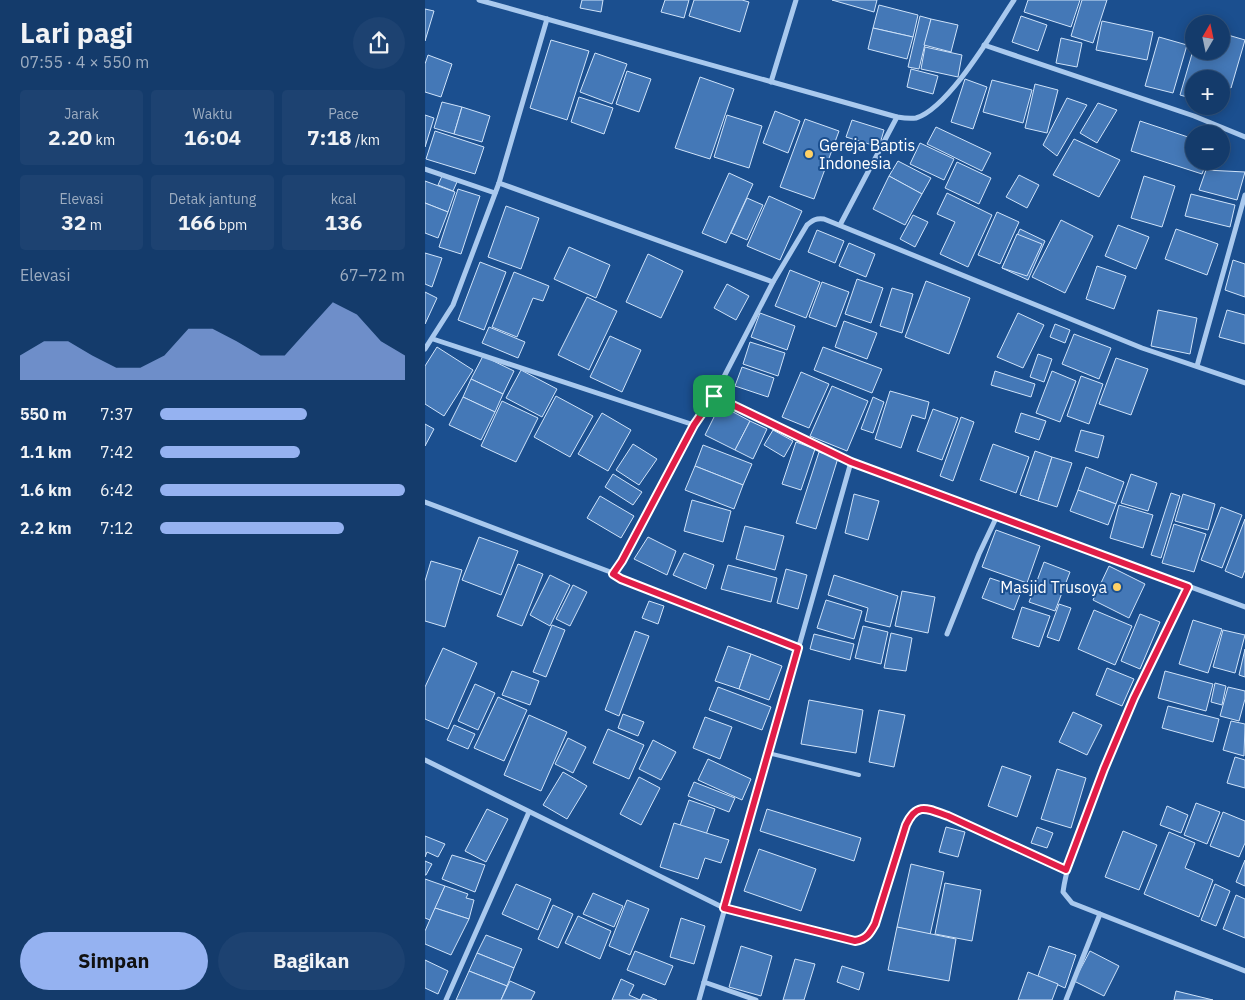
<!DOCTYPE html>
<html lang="id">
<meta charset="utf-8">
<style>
:root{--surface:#143b6b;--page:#1d4271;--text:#f1f3f6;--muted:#9dadc1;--line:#33557e;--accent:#95b2f1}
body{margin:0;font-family:"IBM Plex Sans",sans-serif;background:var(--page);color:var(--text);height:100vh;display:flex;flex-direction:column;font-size:19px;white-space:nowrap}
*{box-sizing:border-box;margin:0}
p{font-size:16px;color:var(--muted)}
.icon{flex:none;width:28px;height:28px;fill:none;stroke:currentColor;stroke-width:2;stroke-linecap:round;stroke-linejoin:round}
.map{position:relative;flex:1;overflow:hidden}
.side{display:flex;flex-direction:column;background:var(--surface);width:425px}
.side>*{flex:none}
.needle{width:32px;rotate:9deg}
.fabs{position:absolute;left:760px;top:15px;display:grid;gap:10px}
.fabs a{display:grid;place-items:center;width:45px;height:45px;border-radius:50%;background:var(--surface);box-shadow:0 2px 12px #0003,0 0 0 1px var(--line);font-size:25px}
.pin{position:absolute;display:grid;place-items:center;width:42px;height:42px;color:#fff;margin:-21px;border-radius:10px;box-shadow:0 2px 8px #0006}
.round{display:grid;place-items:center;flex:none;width:52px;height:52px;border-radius:26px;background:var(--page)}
.summary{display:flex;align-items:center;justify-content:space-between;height:85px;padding:0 20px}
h1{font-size:28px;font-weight:800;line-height:38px}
.stats{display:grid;grid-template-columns:repeat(3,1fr);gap:8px;height:85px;padding:5px 20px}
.stats div{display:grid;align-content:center;border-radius:5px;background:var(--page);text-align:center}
.stats b{font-size:21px;font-weight:800}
.stats small{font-size:14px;font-weight:400}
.stats p{font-size:14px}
.chart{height:140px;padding:10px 20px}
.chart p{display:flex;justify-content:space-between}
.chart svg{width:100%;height:90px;margin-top:5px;fill:var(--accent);opacity:.7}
.primary-button{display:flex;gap:10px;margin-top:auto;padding:10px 20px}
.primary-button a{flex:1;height:58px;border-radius:30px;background:var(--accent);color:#111;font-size:20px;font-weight:800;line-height:58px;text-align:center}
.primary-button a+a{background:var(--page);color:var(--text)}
ul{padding:0 20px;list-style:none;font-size:16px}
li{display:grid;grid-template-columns:80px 60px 1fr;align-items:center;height:38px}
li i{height:12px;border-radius:6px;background:var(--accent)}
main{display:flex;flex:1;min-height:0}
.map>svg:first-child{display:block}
.building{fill:#4478b7;stroke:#cfe3fa}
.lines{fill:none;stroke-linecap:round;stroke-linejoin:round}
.lane{stroke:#a9c9ee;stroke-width:4}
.street{stroke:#a9c9ee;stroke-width:5}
.route-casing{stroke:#fff;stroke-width:10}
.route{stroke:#e11d48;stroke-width:6}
.poi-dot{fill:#ffd166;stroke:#1b4f8f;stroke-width:2}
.labels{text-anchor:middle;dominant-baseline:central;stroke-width:4;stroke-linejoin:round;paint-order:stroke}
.poi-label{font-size:16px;fill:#fff;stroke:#1b4f8f;text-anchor:start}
</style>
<main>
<section class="side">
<div class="summary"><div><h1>Lari pagi</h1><p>07:55 · 4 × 550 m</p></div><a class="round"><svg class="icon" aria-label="share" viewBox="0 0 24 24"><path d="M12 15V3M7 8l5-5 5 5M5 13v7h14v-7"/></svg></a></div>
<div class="stats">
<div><p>Jarak</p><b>2.20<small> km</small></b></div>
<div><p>Waktu</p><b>16:04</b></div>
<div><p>Pace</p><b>7:18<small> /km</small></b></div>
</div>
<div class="stats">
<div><p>Elevasi</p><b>32<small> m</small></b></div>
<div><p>Detak jantung</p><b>166<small> bpm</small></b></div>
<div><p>kcal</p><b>136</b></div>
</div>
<div class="chart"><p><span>Elevasi</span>67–72 m</p>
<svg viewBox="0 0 160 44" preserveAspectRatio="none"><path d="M0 44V32L10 25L20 25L30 32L40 38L50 38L60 32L70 19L80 19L90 25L100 32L110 32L120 19L130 6L140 12L150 25L160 32V44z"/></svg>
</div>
<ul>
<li><b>550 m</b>7:37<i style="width:60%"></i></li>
<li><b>1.1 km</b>7:42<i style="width:57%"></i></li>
<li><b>1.6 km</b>6:42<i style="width:100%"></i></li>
<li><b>2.2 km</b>7:12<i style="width:75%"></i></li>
</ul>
<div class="primary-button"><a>Simpan</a><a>Bagikan</a></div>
</section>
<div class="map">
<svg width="820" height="1000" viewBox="0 0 820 1000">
<rect width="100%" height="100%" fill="#1b4f8f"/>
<g class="building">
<path d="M157 0H178L176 12 155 8Z"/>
<path d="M240 0H264L259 18 236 12Z"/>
<path d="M269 0H317L324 2 315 32 264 16Z"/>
<path d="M407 0H452L449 12Z"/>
<path d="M603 0H655L646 27 599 12Z"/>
<path d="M657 0H682L668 43 646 36Z"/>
<path d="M454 5 493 15 488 37 448 28Z"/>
<path d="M0 9 9 11 0 41Z"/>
<path d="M495 16 506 19 494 69 483 67Z"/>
<path d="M596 16 622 25 613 51 587 42Z"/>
<path d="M506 19 533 25 526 52 499 45Z"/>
<path d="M677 21 728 32 722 60 671 50Z"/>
<path d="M448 28 488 37 482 59 443 49Z"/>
<path d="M796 33 820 40 806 88 796 85V79H769V99L755 95 769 47V51H796Z"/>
<path d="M734 37 762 45 748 93 720 86Z"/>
<path d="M636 38 657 43 652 67 631 63Z"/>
<path d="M126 40 164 51 142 120 105 108Z"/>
<path d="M500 47 537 55 533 77 496 69Z"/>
<path d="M170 53 202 64 187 104 155 92Z"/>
<path d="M3 55 27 64 16 97 0 92V64Z"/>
<path d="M486 69 513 76 508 94 482 87Z"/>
<path d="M202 71 226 79 214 112 191 104Z"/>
<path d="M275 77 309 89 285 159 250 148Z"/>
<path d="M540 79 562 87 548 129 526 122Z"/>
<path d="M567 80 607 90 598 123 558 112Z"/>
<path d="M610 84 633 90 622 133 600 128Z"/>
<path d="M154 97 188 108 179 134 146 122Z"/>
<path d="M642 98 662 105 632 156 618 145Z"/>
<path d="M17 102 37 107 29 134 9 128Z"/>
<path d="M673 103 692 110 672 143 655 133Z"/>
<path d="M37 107 65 116 57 142 29 134Z"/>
<path d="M350 111 375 121 363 153 338 143Z"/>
<path d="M0 115 9 118 0 147Z"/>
<path d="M302 115 337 126 324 168 289 157Z"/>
<path d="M380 119 414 131 389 199 355 187Z"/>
<path d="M427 120 459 130 454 147 421 137Z"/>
<path d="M715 121 769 139V161H782L777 174 706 151Z"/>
<path d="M511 127 566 153 557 171 502 144Z"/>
<path d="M10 131 59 147 50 174 1 159Z"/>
<path d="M649 139 695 160 674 197 628 175Z"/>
<path d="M495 143 529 159 519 180 485 164Z"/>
<path d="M473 161 506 178 497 194 464 176Z"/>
<path d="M532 162 566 178 554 204 520 188Z"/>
<path d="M781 170 820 172 812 200 774 190Z"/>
<path d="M304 173 328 184 301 243 277 233Z"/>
<path d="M594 175 614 185 602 208 581 197Z"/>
<path d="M17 176 32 182 28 191 13 185Z"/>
<path d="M464 176 497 194 480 225 448 209Z"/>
<path d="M719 176 750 186 737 227 706 218Z"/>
<path d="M0 181 30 192 23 212 0 203Z"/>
<path d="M33 189 55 196 36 254 14 247Z"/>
<path d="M522 193 567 215 543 267 515 254 530 222 512 214Z"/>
<path d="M766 194 810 205 805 227 760 216Z"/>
<path d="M344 196 377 211 355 260 322 246Z"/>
<path d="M322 198 338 205 322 240 306 233Z"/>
<path d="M0 203 23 212 13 238 0 233Z"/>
<path d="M81 206 114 218 96 269 63 257Z"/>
<path d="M572 212 594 222 575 264 553 255Z"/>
<path d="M488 215 503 222 490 247 475 239Z"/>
<path d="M636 220 668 236 640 293 607 277Z"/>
<path d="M693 225 724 237 711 269 680 256Z"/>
<path d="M595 229 620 241 603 280 577 268Z"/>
<path d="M751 229 793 244 782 275 740 259Z"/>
<path d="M392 230 419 241 410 263 383 252Z"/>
<path d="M592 234 617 244 602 276 577 268Z"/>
<path d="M424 243 450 254 441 277 414 266Z"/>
<path d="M144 247 185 265 171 298 129 279Z"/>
<path d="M0 253 17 258 7 287 0 284Z"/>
<path d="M223 254 258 271 236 318 201 302Z"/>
<path d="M808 260 820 264V297L800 290Z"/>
<path d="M55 262 81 272 59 330 33 320Z"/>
<path d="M672 266 701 276 689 309 661 299Z"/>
<path d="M365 270 395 282 381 318 350 306Z"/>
<path d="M89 272 124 286 118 301 108 298 92 337 67 327Z"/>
<path d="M432 279 458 288 446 323 420 314Z"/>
<path d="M501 281 545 298 524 354 480 337Z"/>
<path d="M397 282 424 292 411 327 384 317Z"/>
<path d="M302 284 324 296 311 320 289 308Z"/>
<path d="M467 288 488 294 477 333 455 326Z"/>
<path d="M0 292 12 298 0 324Z"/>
<path d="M162 297 192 311 164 370 133 355Z"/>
<path d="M733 310 772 318 765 354 726 346Z"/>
<path d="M802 310 820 315V344L794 337Z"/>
<path d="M335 313 370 326 362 350 326 337Z"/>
<path d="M593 313 619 325 598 368 572 357Z"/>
<path d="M419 321 452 333 442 359 410 347Z"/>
<path d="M630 324 645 330 640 343 625 337Z"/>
<path d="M64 327 100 342 93 358 57 343Z"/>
<path d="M649 334 686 348 674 379 637 364Z"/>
<path d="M185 336 216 350 197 392 165 377Z"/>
<path d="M325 342 360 353 353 376 318 364Z"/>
<path d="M12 347 48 370 19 416 0 404V366Z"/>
<path d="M398 347 457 369 447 393 389 370Z"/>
<path d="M613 354 627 359 619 382 605 377Z"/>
<path d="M58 356 89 371 78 394 46 379Z"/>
<path d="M691 358 723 369 706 415 674 404Z"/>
<path d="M317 367 349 378 343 397 310 386Z"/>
<path d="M96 370 132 389 117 417 81 398Z"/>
<path d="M570 371 610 384 606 397 566 385Z"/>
<path d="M627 371 651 381 635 422 611 413Z"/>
<path d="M376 372 404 384 384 428 357 417Z"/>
<path d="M656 376 678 384 664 424 642 416Z"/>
<path d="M46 379 78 394 70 412 38 397Z"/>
<path d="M407 386 443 401 422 451 385 436Z"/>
<path d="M465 391 504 402 500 419 487 415 476 448 450 439Z"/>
<path d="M131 396 168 416 145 457 109 437Z"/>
<path d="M38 397 70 412 56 440 24 425Z"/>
<path d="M448 397 459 402 448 433 436 429Z"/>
<path d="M77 401 113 418 91 462 56 446Z"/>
<path d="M295 405 325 421 310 450 280 435Z"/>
<path d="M508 409 533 418 517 460 492 451Z"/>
<path d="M177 413 206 430 183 471 153 454Z"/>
<path d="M596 413 621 421 614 440 590 432Z"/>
<path d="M536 417 549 422 528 481 515 476Z"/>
<path d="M325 421 342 429 328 459 310 450Z"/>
<path d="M0 424 9 429 0 446Z"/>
<path d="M348 430 368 441 359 457 339 445Z"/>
<path d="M656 430 679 436 673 458 650 451Z"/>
<path d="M371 442 390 449 376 490 357 484Z"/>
<path d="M208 444 232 459 214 485 191 470Z"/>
<path d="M568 444 604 457 591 493 555 480Z"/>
<path d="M278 445 327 464 318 485 270 466Z"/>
<path d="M610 451 627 457 613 501 595 495Z"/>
<path d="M394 452 413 458 391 529 371 523Z"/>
<path d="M627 457 647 463 632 507 613 501Z"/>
<path d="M270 466 318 485 309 509 260 490Z"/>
<path d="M661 467 699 482 691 504 653 490Z"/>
<path d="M188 474 217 492 208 505 180 487Z"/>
<path d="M706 474 732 483 723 511 696 503Z"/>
<path d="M653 490 691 504 683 525 645 511Z"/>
<path d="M746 493 755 496 736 558 726 555Z"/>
<path d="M429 494 454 501 443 540 420 533Z"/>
<path d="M758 494 790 504 783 530 750 521Z"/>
<path d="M175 496 209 516 196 538 162 518Z"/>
<path d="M267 500 306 511 298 542 259 531Z"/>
<path d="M694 505 728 515 718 548 685 538Z"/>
<path d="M796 507 817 515 797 568 776 560Z"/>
<path d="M820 519V570L817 578 800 571Z"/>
<path d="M749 524 781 534 769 572 737 563Z"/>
<path d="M320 526 359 536 350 570 311 559Z"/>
<path d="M571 530 615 546 602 583 557 567Z"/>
<path d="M54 537 93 551 76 595 37 580Z"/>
<path d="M223 537 251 551 242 575 209 559Z"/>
<path d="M259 553 289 565 281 589 248 575Z"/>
<path d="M6 561 37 570 20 627 0 621V581Z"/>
<path d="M619 562 645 572 630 611 604 602Z"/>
<path d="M93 564 118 574 97 626 72 616Z"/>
<path d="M303 565 352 578 346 602 296 589Z"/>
<path d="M684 566 720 584 704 618 668 600Z"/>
<path d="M361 569 382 575 373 609 352 603Z"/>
<path d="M125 575 145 585 125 626 105 615Z"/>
<path d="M409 575 473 596 465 627 440 621 443 608 403 595Z"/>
<path d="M565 578 597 589 589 610 557 598Z"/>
<path d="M148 585 162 592 145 626 131 619Z"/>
<path d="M477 591 510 597 503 633 470 626Z"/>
<path d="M401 600 437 611 429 639 392 628Z"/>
<path d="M224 601 239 606 233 624 217 618Z"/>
<path d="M634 604 646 608 634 641 622 637Z"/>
<path d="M597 607 625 616 614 647 587 638Z"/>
<path d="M669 610 707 626 690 665 653 649Z"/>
<path d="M715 614 735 622 715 669 696 661Z"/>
<path d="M768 620 797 629 783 673 754 664Z"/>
<path d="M127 625 140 630 121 677 108 672Z"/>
<path d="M438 626 463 632 456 664 430 658Z"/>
<path d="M798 630 820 635 810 673 788 667Z"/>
<path d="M210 631 224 636 194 716 180 710Z"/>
<path d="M466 633 487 638 481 671 459 668Z"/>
<path d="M389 634 429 644 425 660 385 649Z"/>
<path d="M303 646 326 654 314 689 290 681Z"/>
<path d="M18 648 52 663 23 729 0 719V687Z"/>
<path d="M820 649V677L814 675Z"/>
<path d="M326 654 357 666 344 700 314 689Z"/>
<path d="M682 668 709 679 697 706 671 695Z"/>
<path d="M87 671 114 681 105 705 77 695Z"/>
<path d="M740 671 788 684 781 711 733 698Z"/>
<path d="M790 683 801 686 797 705 786 702Z"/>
<path d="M50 684 70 693 53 730 33 721Z"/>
<path d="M293 687 346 707 337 730 284 710Z"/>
<path d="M803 687 820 691V699L814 721 795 716Z"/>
<path d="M73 697 102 710 79 761 49 748Z"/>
<path d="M384 700 438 710 431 753 376 744Z"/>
<path d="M743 706 794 719 788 742 737 728Z"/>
<path d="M454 710 480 715 469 767 444 762Z"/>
<path d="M648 712 677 725 662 755 634 742Z"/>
<path d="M198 714 219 722 213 736 193 728Z"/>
<path d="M104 715 142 732 116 791 79 775Z"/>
<path d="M280 717 307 727 295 759 268 748Z"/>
<path d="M806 721 820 724 819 756 798 750Z"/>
<path d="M29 725 50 734 43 749 22 740Z"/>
<path d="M183 729 219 745 204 779 168 763Z"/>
<path d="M143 738 161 747 148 773 130 764Z"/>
<path d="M228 740 251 752 236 780 214 769Z"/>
<path d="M810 757 820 760V788L802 783Z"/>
<path d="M283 759 326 779 317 800 273 780Z"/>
<path d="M577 766 606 776 592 817 563 806Z"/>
<path d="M632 769 661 778 646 828 616 819Z"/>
<path d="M138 772 162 786 142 819 118 805Z"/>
<path d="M214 777 235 788 216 825 195 814Z"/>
<path d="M269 782 310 798 304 812 263 796Z"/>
<path d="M264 800 290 809 277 846 251 837Z"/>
<path d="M771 803 795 812 782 844 759 835Z"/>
<path d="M742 806 763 815 756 833 735 825Z"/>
<path d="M62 809 83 819 61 862 40 851Z"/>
<path d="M342 809 436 838 429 861 335 831Z"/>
<path d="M798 812 820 821V843L814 857 785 846Z"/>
<path d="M249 823 304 840 296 863 280 858 273 879 235 867Z"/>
<path d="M521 827 540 832 533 857 514 852Z"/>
<path d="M612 827 628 833 622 848 606 843Z"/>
<path d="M698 831 732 845 714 890 680 877Z"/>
<path d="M744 832 770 843 760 868 788 880 774 917 719 894Z"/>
<path d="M0 836 20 844 13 857 2 852 0 857Z"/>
<path d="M334 849 391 869 376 911 319 891Z"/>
<path d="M27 855 60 865 50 892 17 879Z"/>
<path d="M820 860V886L811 882Z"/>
<path d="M0 861 7 864 1 875H0Z"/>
<path d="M486 864 519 872 505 935 472 927Z"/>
<path d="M0 879 20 886 5 920 0 918Z"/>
<path d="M520 883 556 890 547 941 510 934Z"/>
<path d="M91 884 126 899 113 930 77 914Z"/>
<path d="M790 884 805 891 791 926 776 920Z"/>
<path d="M20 886 43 894 41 898 49 900 44 919 10 908Z"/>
<path d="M168 893 198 906 189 927 158 914Z"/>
<path d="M811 895 820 899V938L798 929Z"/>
<path d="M202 900 224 909 205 955 184 946Z"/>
<path d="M128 905 148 914 133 948 113 939Z"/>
<path d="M10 908 44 919 26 955 0 944V931Z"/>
<path d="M153 916 186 931 175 959 140 943Z"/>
<path d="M256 918 280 926 269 964 245 957Z"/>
<path d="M472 927 531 939 524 981 463 970Z"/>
<path d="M61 935 97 949 89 968 52 953Z"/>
<path d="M316 946 347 956 336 996 304 987Z"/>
<path d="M624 946 651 955 640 988 613 976Z"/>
<path d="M210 951 248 966 240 985 202 970Z"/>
<path d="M665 951 694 966 679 996 649 981Z"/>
<path d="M52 953 89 968 82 986 44 971Z"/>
<path d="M370 959 390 964 379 1000H358Z"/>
<path d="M0 960 23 971 13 994 0 988Z"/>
<path d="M417 966 439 973 434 990 412 982Z"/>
<path d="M44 971 82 986 76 1000H31Z"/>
<path d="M603 972 633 984 627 1000H593Z"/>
<path d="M196 979 209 985 204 995 215 1000H187Z"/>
<path d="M85 981 110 992 106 1000H76Z"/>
<path d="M751 991 788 1000H749Z"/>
<path d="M218 994 232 1000H215Z"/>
</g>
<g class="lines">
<path class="lane" d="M343 753 434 775"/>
<g class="street">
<path d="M54 0 472 117C478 118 485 119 491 118 524 108 569 30 589 0"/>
<path d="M559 45 769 116 820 137"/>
<path d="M346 82 371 0"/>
<path d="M0 169 70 193"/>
<path d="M74 183 348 282"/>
<path d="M415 225 472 117"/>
<path d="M8 339 269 425"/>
<path d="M0 349 28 305 74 183 122 19"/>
<path d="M772 366 820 195"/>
<path d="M289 396 426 462 820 607"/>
<path d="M0 502 188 573 197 561 269 425 289 396 348 282 382 225C388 220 391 218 399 219L717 348 820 383"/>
<path d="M188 573 196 579 373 649"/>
<path d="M763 587C728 659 694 730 665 805 655 834 642 862 638 892L647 903 820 971"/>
<path d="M522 634 554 554 572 516"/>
<path d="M0 760 299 908 430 941C442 939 445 933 450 924L481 825C492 801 503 809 523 816L641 870"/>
<path d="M279 982 331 1000"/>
<path d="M21 1000 104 812"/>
<path d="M274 1000 426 462"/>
<path d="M641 1000 675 914"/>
</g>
</g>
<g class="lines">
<defs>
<path id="route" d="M289 396 426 462 763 587 709 698 679 769 641 870 523 816C503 809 492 801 481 825L450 924C445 933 442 939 430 941L299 908 373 648 196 579 188 574 197 561 269 425Z"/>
</defs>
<use href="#route" class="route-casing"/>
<use href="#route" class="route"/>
</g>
<g class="poi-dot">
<circle cx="384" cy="154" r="5"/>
<circle cx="692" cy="587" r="5"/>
</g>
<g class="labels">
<g class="poi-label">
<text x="394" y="145">Gereja Baptis<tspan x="394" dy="18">Indonesia</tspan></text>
<text x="682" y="587" text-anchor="end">Masjid Trusoya</text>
</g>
</g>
</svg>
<div class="fabs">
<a><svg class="needle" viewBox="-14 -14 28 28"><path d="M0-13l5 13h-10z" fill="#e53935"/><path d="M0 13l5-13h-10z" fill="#9dadc1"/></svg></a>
<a>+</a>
<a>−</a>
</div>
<div class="pin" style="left:289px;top:396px;background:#1e9e55"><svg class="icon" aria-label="arrive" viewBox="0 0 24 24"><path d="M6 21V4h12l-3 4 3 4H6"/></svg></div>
</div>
</main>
